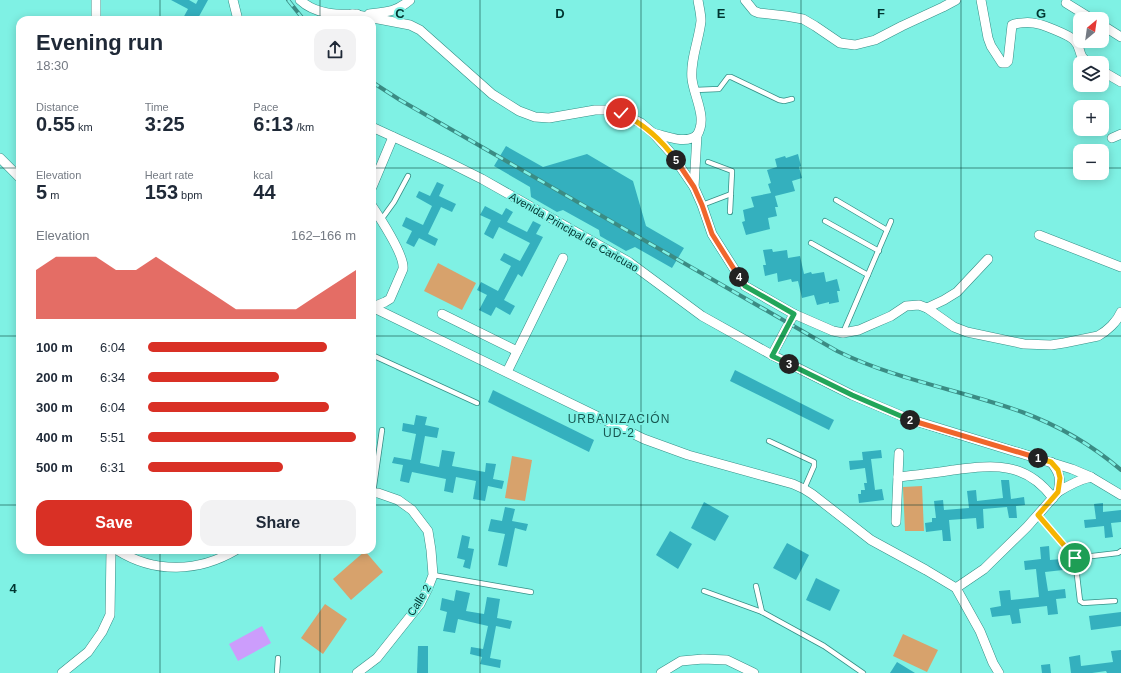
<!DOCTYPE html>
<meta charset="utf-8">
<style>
:root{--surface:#fff;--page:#f2f2f3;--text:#1f2937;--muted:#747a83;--accent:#d93025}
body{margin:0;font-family:Arial,sans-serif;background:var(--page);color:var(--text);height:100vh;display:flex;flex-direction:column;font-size:15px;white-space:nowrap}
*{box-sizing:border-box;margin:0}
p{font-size:13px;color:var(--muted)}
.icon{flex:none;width:22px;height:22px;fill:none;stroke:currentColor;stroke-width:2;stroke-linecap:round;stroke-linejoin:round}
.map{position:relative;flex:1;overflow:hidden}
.details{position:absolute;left:16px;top:16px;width:360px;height:538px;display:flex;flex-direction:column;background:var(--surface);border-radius:12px;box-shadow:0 2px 10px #0003}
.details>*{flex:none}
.needle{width:26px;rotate:29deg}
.controls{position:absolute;left:1073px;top:12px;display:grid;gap:8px}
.controls a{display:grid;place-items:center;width:36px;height:36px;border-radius:8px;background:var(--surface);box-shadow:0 2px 10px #0003;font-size:20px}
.pin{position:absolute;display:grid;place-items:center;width:34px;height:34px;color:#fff;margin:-17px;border:2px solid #fff;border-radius:50%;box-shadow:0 1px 4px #0007}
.km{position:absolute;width:20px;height:20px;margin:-10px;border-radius:50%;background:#222;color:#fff;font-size:11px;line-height:20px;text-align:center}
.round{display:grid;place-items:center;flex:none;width:42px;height:42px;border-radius:12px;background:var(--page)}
.summary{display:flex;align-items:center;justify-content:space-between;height:68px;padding:0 20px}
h1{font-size:22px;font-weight:600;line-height:30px}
.stats{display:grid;grid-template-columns:repeat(3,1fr);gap:6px;height:68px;padding:4px 20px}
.stats div{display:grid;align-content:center}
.stats b{font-size:20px;font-weight:600}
.stats small{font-size:11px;font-weight:400}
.stats p{font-size:11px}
.chart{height:112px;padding:8px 20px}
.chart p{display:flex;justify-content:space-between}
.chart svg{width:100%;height:72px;margin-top:4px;fill:var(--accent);opacity:.7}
.cta{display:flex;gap:8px;margin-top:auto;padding:8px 20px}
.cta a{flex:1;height:46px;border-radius:12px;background:var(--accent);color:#fff;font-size:16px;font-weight:600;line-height:46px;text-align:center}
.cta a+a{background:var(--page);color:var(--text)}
ul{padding:0 20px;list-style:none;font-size:13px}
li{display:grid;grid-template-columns:64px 48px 1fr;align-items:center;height:30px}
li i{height:10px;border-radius:5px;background:var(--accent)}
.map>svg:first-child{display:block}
.green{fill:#d7a26c}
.water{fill:#cc9dfc}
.building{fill:#34b0be}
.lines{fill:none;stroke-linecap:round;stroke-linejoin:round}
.service-casing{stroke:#358f86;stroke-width:6}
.minor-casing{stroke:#358f86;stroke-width:10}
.service{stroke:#fff;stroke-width:4.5}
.minor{stroke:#fff;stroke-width:9}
.rail-casing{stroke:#3b8c84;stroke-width:4}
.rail{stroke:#7ff1e4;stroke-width:2.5;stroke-dasharray:8;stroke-linecap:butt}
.split-1-casing{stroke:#fff;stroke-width:8}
.split-2-casing{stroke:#fff;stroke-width:8}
.split-3-casing{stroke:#fff;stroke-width:8}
.split-4-casing{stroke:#fff;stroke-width:8}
.split-5-casing{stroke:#fff;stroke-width:8}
.split-6-casing{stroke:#fff;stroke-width:8}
.split-1{stroke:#f5b400;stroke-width:5}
.split-2{stroke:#f0652b;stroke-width:5}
.split-3{stroke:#22a559;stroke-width:5}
.split-4{stroke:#22a559;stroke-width:5}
.split-5{stroke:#f0652b;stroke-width:5}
.split-6{stroke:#f5b400;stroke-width:5}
.grid{fill:none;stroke:#003631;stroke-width:1;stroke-opacity:0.55}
.labels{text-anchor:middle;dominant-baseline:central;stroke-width:4;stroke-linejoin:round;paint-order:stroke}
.street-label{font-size:11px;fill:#003631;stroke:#7ff1e4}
.neighbourhood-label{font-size:12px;letter-spacing:1px;fill:#185852;stroke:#7ff1e4}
.grid-label{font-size:13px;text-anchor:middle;font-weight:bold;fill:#003631;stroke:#7ff1e4;stroke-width:4;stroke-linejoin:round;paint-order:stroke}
</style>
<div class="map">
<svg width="1121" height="673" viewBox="0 0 1121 673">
<rect width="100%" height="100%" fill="#7ff1e4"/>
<g class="green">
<path d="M438 263 476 283 462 310 424 291Z"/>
<path d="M512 456 532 460 525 501 505 498Z"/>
<path d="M922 486 924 531H905L903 487Z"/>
<path d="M365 551 383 572 351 600 333 579Z"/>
<path d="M325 604 347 619 323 654 301 638Z"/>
<path d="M903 634 938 650 927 672 893 656Z"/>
</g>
<path class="water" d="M262 626 271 643 238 661 229 644Z"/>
<g class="building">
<path d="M171 0H189L196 4 198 0H208L197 20H182L188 9Z"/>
<path d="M506 146 543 167 587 154 633 181 646 226 684 248 672 268 635 247 626 251 600 236 599 230 563 210 557 212 531 197 530 187 494 166Z"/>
<path d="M798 154 801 166 799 167 802 178 792 181 795 191 775 196 778 207H775L777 216 768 218 770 229 746 235 742 222 745 221 743 210 754 207 751 197 771 193 768 184 771 183 767 170 777 167 775 159 785 156 786 158Z"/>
<path d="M437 182 444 185 439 196 456 204 452 212 441 207 428 234 438 239 435 246 419 238 414 247 406 243 412 231 402 226 406 217 423 225 432 206 416 197 419 191 430 196Z"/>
<path d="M485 206 502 215 506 208 513 212 507 222 527 232 533 221 541 225 536 234 543 237 522 277 518 274 504 300 515 306 510 315 496 307 491 316 479 310 487 295 477 290 481 282 498 291 511 266 500 260 504 253 520 261 530 243 499 227 493 239 484 234 491 220 480 215Z"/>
<path d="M772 249 773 252 787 250 788 258 800 256 804 274 811 272 812 274 824 272 826 282 837 279 840 291H837L839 302 829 304V302L817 305 814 295 802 298 798 281 792 282 791 279 778 282 777 273 765 276 763 265H766L763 250Z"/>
<path d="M735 370 834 420 829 430 730 381Z"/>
<path d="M493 390 594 440 589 452 488 402Z"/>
<path d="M416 415 427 417 425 425 439 428 437 438 425 436 420 463 439 467 442 450 455 452 452 466 485 472 486 463 496 464 493 479 504 481 502 489 488 486 485 501 473 499 476 481 456 477 453 493 444 491 446 479 412 472 409 483 400 481 403 465 392 463 394 457 411 460 416 434 402 431 403 423 414 425Z"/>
<path d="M881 450 882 458 871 459 875 490 882 489 884 500 859 503 858 494H861V490H865L864 483H867L865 468 850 470 849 461 863 460 862 452Z"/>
<path d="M1001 480H1009L1011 499 1024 497 1025 505 1016 506 1017 518H1009L1007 507 983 509 984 528 977 529 976 518 949 520 951 541H943L942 530 926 532 925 523 932 522V518H936L934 501 943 500 944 510 969 508 967 491 976 490 977 501 1003 498Z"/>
<path d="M704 502 729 516 715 541 691 528Z"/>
<path d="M1103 503V512L1121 510V522L1111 523 1113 537 1105 538 1104 526 1085 528 1084 520 1096 519 1094 504Z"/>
<path d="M505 507 515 509 512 521 528 524 526 531 515 528 507 567 498 565 505 534 488 531 491 519 502 521Z"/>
<path d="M670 531 692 544 678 569 656 555Z"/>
<path d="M462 535 470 537 468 548 474 549 470 569 463 567 465 560 457 558Z"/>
<path d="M787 543 809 555 796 580 773 568Z"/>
<path d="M1049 546 1050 560 1061 559 1063 570 1045 572 1048 591 1065 589 1066 598 1056 599 1058 614 1048 615 1047 606 1019 609 1021 623 1012 624 1010 615 992 617 990 608 1001 606 999 591 1010 590 1011 600 1039 597 1036 569 1025 570 1024 561 1041 559 1040 547Z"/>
<path d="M816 578 840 590 830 611 806 600Z"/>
<path d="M456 590 470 593 466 611 484 614 487 597 500 599 497 618 512 621 510 629 496 626 490 658 501 660 500 668 480 664 482 657 470 654 471 647 483 649 488 626 458 619 455 633 443 631 447 612 440 610 442 598 454 601Z"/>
<path d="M1121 612V626L1091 630 1089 616Z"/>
<path d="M418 646H428V673H417Z"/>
<path d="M1121 650V673H1107L1106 671 1092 673H1071L1069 657 1080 655 1081 666 1113 662 1111 651Z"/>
<path d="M897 662 915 673H890Z"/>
<path d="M1050 664 1051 673H1042L1041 665Z"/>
</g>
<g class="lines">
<defs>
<g id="service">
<path d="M695 90 719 89 728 77H731L779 100 784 101 792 99"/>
<path d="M708 162 732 171 730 212"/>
<path d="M836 200 887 230"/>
<path d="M702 205 731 194"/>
<path d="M381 220 394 202 408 176"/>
<path d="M825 221 879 251"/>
<path d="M811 243 868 275"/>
<path d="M843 333 891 221"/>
<path d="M372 355 477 403"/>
<path d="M769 441 814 462V466L804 489"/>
<path d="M373 493 382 430"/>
<path d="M1038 515 1075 558 1080 601 1083 603 1115 601"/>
<path d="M1075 558 1118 553 1121 551"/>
<path d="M433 575 531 592"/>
<path d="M756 586 762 612"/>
<path d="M704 591 762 612 824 646 863 673"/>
<path d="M277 673 278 658"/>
</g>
<g id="minor">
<path d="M233 0 238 20"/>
<path d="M300 0C315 14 336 15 357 14"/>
<path d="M745 0 754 11 759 13 786 16 803 19 815 26 840 43 855 45 875 40 902 26 943 7 956 0"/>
<path d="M981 0 988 38 991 46 1002 63H1006L1008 61 1012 25C1017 23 1027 22 1033 23 1040 23 1069 35 1074 40 1083 49 1076 55 1089 63"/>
<path d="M1066 3 1092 19"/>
<path d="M352 14 410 25 420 30 492 94 519 111 535 117 549 118 595 110H612L621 113 641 123 653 133 670 152 694 187 702 205 712 234 745 286 794 314 833 331 843 333 859 330 868 326 891 316 906 306 919 305 927 308 954 327 967 332 1024 344 1051 345 1064 343 1098 336C1107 331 1117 322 1121 312"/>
<path d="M369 14C387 12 396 12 410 0"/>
<path d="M96 20V0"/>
<path d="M1102 25 1121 37"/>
<path d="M1102 71 1121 82"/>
<path d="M372 127 446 161 482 179 629 262 702 316 772 355 852 395 909 419 1072 469 1091 477 1121 495"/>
<path d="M653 133C666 136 686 145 697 135L694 187"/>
<path d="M697 135C708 118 694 97 692 79 690 60 699 40 701 21 701 14 699 7 698 0"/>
<path d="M1112 138 1121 134"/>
<path d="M0 158 20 178"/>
<path d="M372 187 393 137"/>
<path d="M372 206C380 218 405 256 403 269L390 299 385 302 373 307"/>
<path d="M1039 235 1121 267"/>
<path d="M372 307 644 439 688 455 793 484 804 489 812 494 871 540 926 570 956 588 980 631 993 663 999 673"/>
<path d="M927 308 944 300 957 292 988 259"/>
<path d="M442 314 517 351"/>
<path d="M772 355 794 314"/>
<path d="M507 372 563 258"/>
<path d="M1051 462C1060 473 1061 479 1058 492 1069 485 1078 480 1091 477"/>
<path d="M898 477C916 475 935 473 953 470 994 465 1025 461 1053 498"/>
<path d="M896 522 899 453"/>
<path d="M117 550C155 574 199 572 236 550"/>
<path d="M956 588 984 569 1027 527 1058 492"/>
<path d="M62 673 88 652 102 632 110 615 111 550"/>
<path d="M357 673 377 658 420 604 428 588 433 575 431 550 428 531 412 510 398 500 378 493H372"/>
<path d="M661 673 681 661 703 659 727 660 754 673"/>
</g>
</defs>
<use href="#service" class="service-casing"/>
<use href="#minor" class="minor-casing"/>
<use href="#service" class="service"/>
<use href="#minor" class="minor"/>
<defs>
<g id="rail">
<path d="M288 0 304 20"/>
<path d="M372 82 400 100 837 351C896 380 961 390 1022 412 1057 425 1092 445 1121 470"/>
</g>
</defs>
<use href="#rail" class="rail-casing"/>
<use href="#rail" class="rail"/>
</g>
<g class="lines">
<defs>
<path id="split-1" d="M1038 458 1051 462 1058 470 1060 478 1058 492 1038 515 1075 558"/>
<path id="split-2" d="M910 420 1038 458"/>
<path id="split-3" d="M789 364 852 395 910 420"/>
<path id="split-4" d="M739 277 745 286 794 314 772 356 789 364"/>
<path id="split-5" d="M676 160 694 187 702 205 712 234 739 277"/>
<path id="split-6" d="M621 113C644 124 661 139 676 160"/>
</defs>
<use href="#split-1" class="split-1-casing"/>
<use href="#split-2" class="split-2-casing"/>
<use href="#split-3" class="split-3-casing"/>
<use href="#split-4" class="split-4-casing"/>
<use href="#split-5" class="split-5-casing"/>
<use href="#split-6" class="split-6-casing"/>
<use href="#split-1" class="split-1"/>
<use href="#split-2" class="split-2"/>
<use href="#split-3" class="split-3"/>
<use href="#split-4" class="split-4"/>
<use href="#split-5" class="split-5"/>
<use href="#split-6" class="split-6"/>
</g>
<path class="grid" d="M160 0V20M320 0V20M480 0V673M641 0V673M801 0V673M961 0V673M0 168H20M372 168H1080M1102 168H1121M0 336H20M372 336H1121M0 505H20M372 505H1121M160 550V673M320 550V673"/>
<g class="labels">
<g class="street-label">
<text transform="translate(574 232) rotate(30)">Avenida Principal de Caricuao</text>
<text transform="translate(419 600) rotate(-58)">Calle 2</text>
</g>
<g class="neighbourhood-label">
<text x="619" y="419">URBANIZACIÓN<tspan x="619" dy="14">UD-2</tspan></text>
</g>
</g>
<g class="grid-label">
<text x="400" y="18">C</text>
<text x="560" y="18">D</text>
<text x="721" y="18">E</text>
<text x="881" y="18">F</text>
<text x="1041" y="18">G</text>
<text x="13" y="593">4</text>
</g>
</svg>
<div class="controls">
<a><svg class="needle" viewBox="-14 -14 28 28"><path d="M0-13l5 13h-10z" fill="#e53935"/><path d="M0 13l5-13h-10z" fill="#747a83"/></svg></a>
<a><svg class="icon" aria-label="layers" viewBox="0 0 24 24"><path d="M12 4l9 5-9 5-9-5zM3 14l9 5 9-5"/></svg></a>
<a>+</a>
<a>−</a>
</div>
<div class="pin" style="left:1075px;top:558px;background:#1e9e55"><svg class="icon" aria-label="arrive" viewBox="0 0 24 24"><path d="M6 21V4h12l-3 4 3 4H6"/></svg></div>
<div class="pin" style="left:621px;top:113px;background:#d93025"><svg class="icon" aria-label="check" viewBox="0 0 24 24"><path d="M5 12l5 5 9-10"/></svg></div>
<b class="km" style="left:1038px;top:458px">1</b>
<b class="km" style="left:910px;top:420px">2</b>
<b class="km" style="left:789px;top:364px">3</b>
<b class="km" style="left:739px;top:277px">4</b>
<b class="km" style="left:676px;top:160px">5</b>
<section class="details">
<div class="summary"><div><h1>Evening run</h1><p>18:30</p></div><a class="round"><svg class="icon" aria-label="share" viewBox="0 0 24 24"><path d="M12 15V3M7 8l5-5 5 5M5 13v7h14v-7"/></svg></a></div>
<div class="stats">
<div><p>Distance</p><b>0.55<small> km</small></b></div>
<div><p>Time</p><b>3:25</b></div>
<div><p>Pace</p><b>6:13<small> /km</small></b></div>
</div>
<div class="stats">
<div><p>Elevation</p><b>5<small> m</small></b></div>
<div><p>Heart rate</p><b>153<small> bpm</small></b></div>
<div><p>kcal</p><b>44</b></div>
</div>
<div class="chart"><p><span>Elevation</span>162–166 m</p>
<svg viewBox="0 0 160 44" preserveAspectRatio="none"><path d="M0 44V14L10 6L20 6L30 6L40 14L50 14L60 6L70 14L80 22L90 30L100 38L110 38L120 38L130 38L140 30L150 22L160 14V44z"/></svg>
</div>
<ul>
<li><b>100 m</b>6:04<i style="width:86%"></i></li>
<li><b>200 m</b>6:34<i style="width:63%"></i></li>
<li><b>300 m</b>6:04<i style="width:87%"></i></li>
<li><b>400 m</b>5:51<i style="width:100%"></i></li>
<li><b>500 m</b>6:31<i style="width:65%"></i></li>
</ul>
<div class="cta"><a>Save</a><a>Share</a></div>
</section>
</div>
